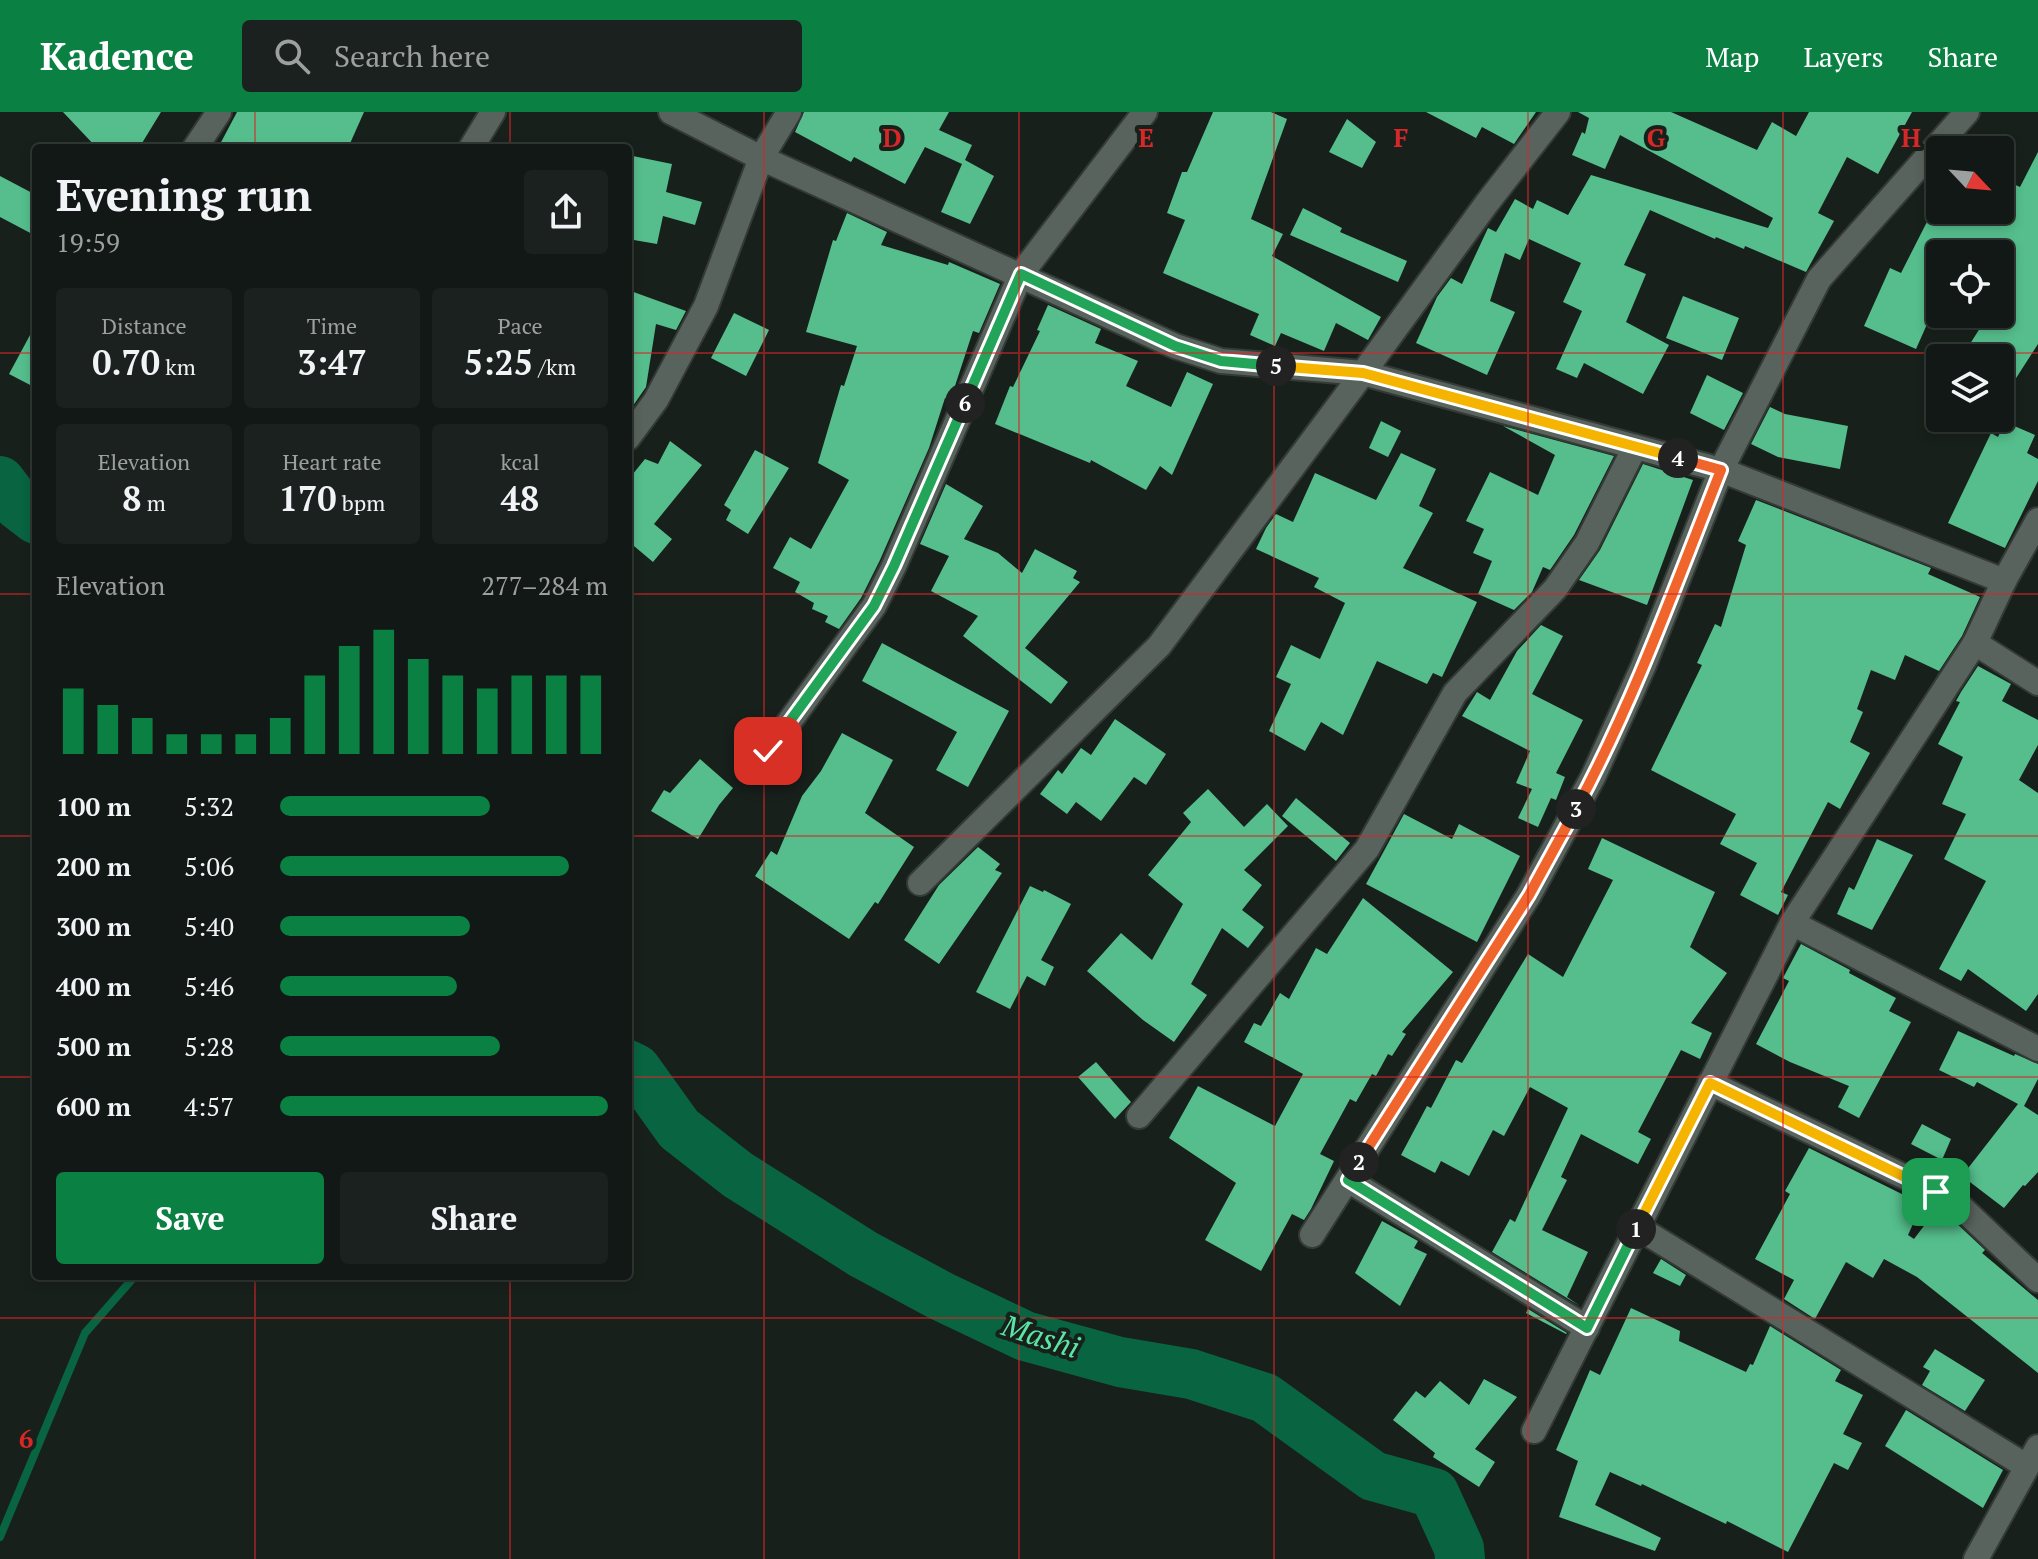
<!DOCTYPE html>
<meta charset="utf-8">
<style>
:root{--surface:#121815;--page:#1b211e;--text:#f1f3f6;--muted:#9ca0a0;--line:#313734;--accent:#0b8043}
body{margin:0;font-family:"PT Serif",serif;background:var(--page);color:var(--text);height:100vh;display:flex;flex-direction:column;font-size:30px;white-space:nowrap}
*{box-sizing:border-box;margin:0}
p{font-size:26px;color:var(--muted)}
.icon{flex:none;width:44px;height:44px;fill:none;stroke:currentColor;stroke-width:2;stroke-linecap:round;stroke-linejoin:round}
.map{position:relative;flex:1;overflow:hidden}
.side{position:absolute;left:32px;top:32px;width:600px;height:1136px;display:flex;flex-direction:column;background:var(--surface);border-radius:8px;box-shadow:0 4px 12px #0003,0 0 0 2px var(--line)}
.side>*{flex:none}
.needle{width:52px;rotate:116deg}
.controls{position:absolute;left:1926px;top:24px;display:grid;gap:16px}
.controls a{display:grid;place-items:center;width:88px;height:88px;border-radius:8px;background:var(--surface);box-shadow:0 4px 12px #0003,0 0 0 2px var(--line);font-size:40px}
.pin{position:absolute;display:grid;place-items:center;width:68px;height:68px;color:#fff;margin:-34px;border-radius:16px;box-shadow:0 4px 12px #0006}
.km{position:absolute;width:40px;height:40px;margin:-20px;border-radius:50%;background:#222;color:#fff;font-size:22px;line-height:40px;text-align:center}
.round{display:grid;place-items:center;flex:none;width:84px;height:84px;border-radius:8px;background:var(--page)}
.summary{display:flex;align-items:center;justify-content:space-between;height:136px;padding:0 24px}
h1{font-size:44px;font-weight:700;line-height:60px}
.figures{display:grid;grid-template-columns:repeat(3,1fr);gap:12px;height:136px;padding:8px 24px}
.figures div{display:grid;align-content:center;border-radius:8px;background:var(--page);text-align:center}
.figures b{font-size:34px;font-weight:700}
.figures small{font-size:22px;font-weight:400}
.figures p{font-size:22px}
.chart{height:224px;padding:16px 24px}
.chart p{display:flex;justify-content:space-between}
.chart svg{width:100%;height:144px;margin-top:8px;stroke:var(--accent);stroke-width:6}
.action{display:flex;gap:16px;margin-top:auto;padding:16px 24px}
.action a{flex:1;height:92px;border-radius:8px;background:var(--accent);color:#fff;font-size:32px;font-weight:700;line-height:92px;text-align:center}
.action a+a{background:var(--page);color:var(--text)}
ul{padding:0 24px;list-style:none;font-size:26px}
li{display:grid;grid-template-columns:128px 96px 1fr;align-items:center;height:60px}
li i{height:20px;border-radius:10px;background:var(--accent)}
header{display:flex;align-items:center;gap:48px;box-sizing:border-box;height:112px;padding:0 40px;background:var(--accent);color:#fff}
header strong{font-size:38px}
nav{display:flex;gap:44px;margin-inline-start:auto;font-size:28px}
.search{width:560px;height:72px;background:var(--page);display:flex;align-items:center;gap:20px;box-sizing:border-box;padding:0 28px;border-radius:8px;color:var(--muted);font-size:30px}
.map>svg:first-child{display:block}
.lines{fill:none;stroke-linecap:round;stroke-linejoin:round}
.stream{stroke:#086441;stroke-width:8}
.river{stroke:#086441;stroke-width:50}
.building{fill:#55be8c}
.street-casing{stroke:#343a36;stroke-width:28}
.street{stroke:#59635d;stroke-width:24}
.split-1-casing{stroke:#fff;stroke-width:16}
.split-2-casing{stroke:#fff;stroke-width:16}
.split-3-casing{stroke:#fff;stroke-width:16}
.split-4-casing{stroke:#fff;stroke-width:16}
.split-5-casing{stroke:#fff;stroke-width:16}
.split-6-casing{stroke:#fff;stroke-width:16}
.split-7-casing{stroke:#fff;stroke-width:16}
.split-1{stroke:#f5b400;stroke-width:10}
.split-2{stroke:#22a559;stroke-width:10}
.split-3{stroke:#f0652b;stroke-width:10}
.split-4{stroke:#f0652b;stroke-width:10}
.split-5{stroke:#f5b400;stroke-width:10}
.split-6{stroke:#22a559;stroke-width:10}
.split-7{stroke:#22a559;stroke-width:10}
.grid{fill:none;stroke:#d62828;stroke-width:2;stroke-opacity:0.55}
.labels{text-anchor:middle;dominant-baseline:central;stroke-width:8;stroke-linejoin:round;paint-order:stroke}
.water-label{font-size:30px;font-style:italic;fill:#5ae5a5;stroke:#18201c}
.grid-label{font-size:26px;text-anchor:middle;font-weight:bold;fill:#d62828;stroke:#18201c;stroke-width:8;stroke-linejoin:round;paint-order:stroke}
</style>
<header>
<strong>Kadence</strong>
<div class="search"><svg class="icon" aria-label="search" viewBox="0 0 24 24"><circle cx="10" cy="10" r="6"/><path d="M15 15l6 6"/></svg>Search here</div>
<nav><a>Map</a><a>Layers</a><a>Share</a></nav>
</header>
<div class="map">
<svg width="2038" height="1447" viewBox="0 0 2038 1447">
<rect width="100%" height="100%" fill="#18201c"/>
<g class="lines">
<path class="stream" d="M0 1425 85 1221 135 1164"/>
<g class="river">
<path d="M0 369 19 394 36 407"/>
<path d="M628 953 636 957 679 1017 738 1063 863 1142 941 1184 1025 1224 1120 1250 1191 1262 1265 1286 1373 1364 1434 1381 1459 1436 1460 1447"/>
</g>
</g>
<g class="building">
<path d="M63 0H161L139 36H97Z"/>
<path d="M237 0H364L348 36H218Z"/>
<path d="M804 0H949L939 18 972 33 965 48 994 64 970 112 941 100 962 52 925 35 905 72 854 45 851 50 795 20Z"/>
<path d="M1213 0H1271L1287 7 1251 107 1283 122 1272 144 1381 205 1368 228 1336 211 1324 239 1281 221 1275 234 1250 223 1259 202 1163 161 1185 108 1167 101 1182 60H1187Z"/>
<path d="M1426 0H1536L1514 32 1482 15 1476 26Z"/>
<path d="M1578 0H1671L1757 38 1772 10 1796 24 1809 0H1912L1878 62 1847 45 1818 101 1834 109 1806 160 1745 134 1744 137 1716 125 1715 127 1650 98 1624 153 1646 162 1626 210 1669 233 1643 282 1584 251 1577 266 1556 257 1582 199 1563 190 1581 151 1529 127 1520 148 1505 141 1490 189 1515 200 1487 263 1416 231 1437 185 1451 166 1462 172 1488 116 1496 120 1515 87 1533 97 1537 88 1568 103 1591 63 1768 116 1773 106 1620 23 1605 57 1572 43 1582 20 1585 22 1589 6Z"/>
<path d="M1347 7 1376 30 1362 56 1329 40Z"/>
<path d="M2038 40V232L2000 291V246H1961L1989 202H2000V142H1940V183L1916 237 1864 214 1890 156 1901 161 1933 98H1974L2000 110V66L2020 75Z"/>
<path d="M628 43 672 52 666 80 702 90 695 113 663 104 657 132 628 127Z"/>
<path d="M0 64 36 83V124L0 105Z"/>
<path d="M1303 96 1342 116 1340 120 1407 149 1398 170 1290 123Z"/>
<path d="M847 101 887 120 881 133 948 153 949 150 1000 172 979 221 973 219 953 280 950 288 945 286 929 336 880 448 861 486 839 517 825 510 828 504 812 497 814 491 795 480 800 470 773 456 790 425 811 437 849 368 818 351 841 273 844 274 857 234 806 220 833 128 836 129Z"/>
<path d="M628 178 686 199 676 218 656 212 646 275 628 301Z"/>
<path d="M1683 184 1739 206 1722 248 1666 226Z"/>
<path d="M1048 193 1101 217 1095 231 1138 249 1126 274 1171 295 1187 260 1213 272 1172 363 1160 354 1146 378 1091 348 1090 351 995 312 1010 274 1013 275 1040 219 1037 218Z"/>
<path d="M734 201 769 218 746 264 711 246Z"/>
<path d="M36 212V276L9 262Z"/>
<path d="M1707 263 1743 281 1724 318 1690 301Z"/>
<path d="M1770 295 1785 302 1848 314 1840 357 1778 345 1751 332Z"/>
<path d="M1381 309 1401 319 1388 345 1369 336Z"/>
<path d="M2005 310 2035 323 2027 341 2038 347V369L2005 436 1948 411 1991 321 1998 325Z"/>
<path d="M1503 314 1614 344 1574 423 1550 458 1543 455 1532 480 1514 498 1478 482 1492 449 1473 441 1484 417 1466 409 1490 360 1538 383 1555 343Z"/>
<path d="M670 329 702 353 654 412 672 427 653 450 628 429V368L645 347 658 352Z"/>
<path d="M755 338 789 356 748 422 726 408 731 398 724 393Z"/>
<path d="M1401 341 1436 357 1419 394 1433 401 1403 456 1477 490 1442 565 1433 561 1427 572 1377 549 1343 623 1321 610 1305 639 1269 619 1291 572 1276 565 1291 533 1320 547 1345 491 1314 475 1319 466 1256 437 1266 416 1276 402 1293 410 1315 361 1376 388Z"/>
<path d="M1643 352 1693 368 1647 493 1579 468 1600 438Z"/>
<path d="M946 372 983 394 964 427 998 441 1022 461 1035 437 1077 459 1073 466 1080 470 1025 536 1068 570 1051 592 963 524 978 504 931 479 949 444 920 432Z"/>
<path d="M1756 388 1931 456 1928 462 1980 485 1962 524 1939 559 1905 543 1895 568 1871 558 1857 597 1863 600 1850 630 1870 641 1840 697 1828 690 1781 780 1788 783 1778 803 1740 783 1757 751 1720 732 1736 702 1651 658 1702 553 1697 551 1715 512 1721 515 1746 433 1738 429Z"/>
<path d="M1541 513 1563 524 1532 582 1583 608 1556 661 1565 665 1556 688 1551 686 1538 715 1518 706 1532 677 1516 671 1530 639 1462 604 1477 580 1490 588 1517 539Z"/>
<path d="M882 531 1009 599 968 675 936 658 957 620 862 569Z"/>
<path d="M1978 554 2011 572 2002 589 2038 608V633L2019 668 2038 681V882L2026 899 1968 857 1961 869 1939 857 1986 769 1944 747 1966 702 1942 692 1963 645 1938 632 1960 590 1956 589 1961 580Z"/>
<path d="M1115 607 1166 642 1146 673 1134 665 1101 709 1076 690 1067 702 1040 682 1058 658 1062 662 1081 636 1091 643Z"/>
<path d="M842 621 893 648 865 701 914 735 878 792 875 790 849 827 755 764 771 739 777 743 802 684 821 659Z"/>
<path d="M700 647 733 676 719 693 698 727 651 699 664 678 670 681Z"/>
<path d="M1208 677 1244 715 1267 692 1288 714 1244 758 1262 773 1242 798 1264 815 1248 836 1222 816 1191 872 1207 883 1174 930 1143 908 1087 859 1121 821 1152 848 1183 792 1148 763 1191 710 1183 701Z"/>
<path d="M1296 686 1350 731 1336 749 1282 704Z"/>
<path d="M1404 702 1452 727 1459 712 1520 744 1477 830 1366 772Z"/>
<path d="M1602 726 1715 780 1690 835 1727 861 1691 911 1712 921 1700 947 1681 938 1638 1020 1651 1027 1638 1052 1581 1022 1561 1065 1567 1068 1542 1118 1588 1140 1567 1185 1580 1194 1492 1140 1510 1107 1515 1110 1568 996 1530 975 1504 1024 1493 1018 1469 1064 1441 1049 1435 1061 1401 1043 1427 994 1431 996 1456 948 1462 951 1528 842 1563 865 1613 768 1588 757Z"/>
<path d="M1877 727 1913 743 1872 818 1837 802 1849 775 1854 778Z"/>
<path d="M978 735 1000 752 995 758 1002 761 939 852 904 828 939 773Z"/>
<path d="M1030 774 1043 780 1044 778 1071 792 1041 848 1054 855 1045 874 1027 864 1010 897 976 880Z"/>
<path d="M1363 786 1453 860 1402 920 1406 922 1392 944 1388 942 1376 964 1372 962 1356 990 1350 987 1320 1042 1334 1049 1311 1097 1304 1108 1292 1102 1261 1159 1205 1128 1236 1071 1169 1026 1198 974 1275 1014 1303 962 1244 930 1254 911 1261 914 1280 881 1289 887 1316 836 1327 842Z"/>
<path d="M1801 832 1850 858 1849 861 1896 886 1889 899 1911 910 1859 1006 1838 995 1849 974 1790 950 1756 932 1789 869 1783 866Z"/>
<path d="M1958 919 2014 944 2015 942 2038 952V967L2024 994 2038 1003V1060L2025 1074 2023 1073 2004 1096 1962 1064 2018 992 1977 970 1974 975 1939 958Z"/>
<path d="M1096 950 1131 990 1115 1007 1078 965Z"/>
<path d="M1922 1012 1951 1027 1942 1048 1911 1032Z"/>
<path d="M1809 1036 1922 1092 1908 1123 1914 1127 1936 1098 1953 1108 1985 1138 1982 1141 2038 1188V1261L1917 1165 1884 1147 1873 1166 1846 1150 1815 1207 1784 1187 1794 1168 1755 1147 1790 1082 1785 1079Z"/>
<path d="M1382 1109 1418 1129 1414 1136 1427 1142 1400 1194 1355 1161Z"/>
<path d="M1661 1147 1686 1163 1680 1174 1653 1161Z"/>
<path d="M1631 1196 1680 1219 1679 1229 1746 1260 1750 1252 1753 1253 1770 1214 1841 1258 1835 1269 1863 1283 1843 1322 1862 1331 1848 1358 1834 1351 1788 1440 1727 1409 1726 1412 1642 1372 1641 1374 1610 1360 1595 1393 1661 1426 1655 1439 1559 1405 1578 1349 1556 1338 1590 1258 1600 1263Z"/>
<path d="M1528 1197 1567 1221 1566 1222 1526 1201Z"/>
<path d="M1935 1237 1985 1268 1965 1299 1922 1273 1930 1259 1923 1255Z"/>
<path d="M1484 1267 1517 1285 1475 1337 1495 1350 1479 1375 1433 1345 1435 1341 1393 1308 1416 1279 1425 1286 1440 1269 1469 1293Z"/>
<path d="M1906 1298 2003 1358 1983 1396 1885 1334Z"/>
</g>
<g class="lines">
<defs>
<g id="street">
<path d="M671 0 761 46 1175 234 1221 249 1363 261 1721 358 2004 469"/>
<path d="M195 36 219 0"/>
<path d="M471 36 493 0"/>
<path d="M628 326 656 288 706 194 761 46 789 0"/>
<path d="M1975 531 2038 571"/>
<path d="M768 639 874 494 894 454 1021 162 1145 0"/>
<path d="M920 771 1159 534 1363 261 1487 91 1558 0"/>
<path d="M1792 811 2038 937"/>
<path d="M1710 971 1936 1080 1962 1096 2038 1168"/>
<path d="M1139 1004 1367 737 1455 581 1555 477 1587 431 1635 335"/>
<path d="M1348 1068 1587 1216"/>
<path d="M1637 1115 2026 1354"/>
<path d="M1312 1123 1529 783 1593 665 1643 555 1721 358 1819 167 1967 0"/>
<path d="M1534 1319 1792 811 1975 531 2004 469 2038 408"/>
<path d="M1976 1447 2038 1335"/>
</g>
</defs>
<use href="#street" class="street-casing"/>
<use href="#street" class="street"/>
</g>
<g class="lines">
<defs>
<path id="split-1" d="M1636 1117 1710 971 1936 1080"/>
<path id="split-2" d="M1359 1050 1348 1068 1587 1216 1636 1117"/>
<path id="split-3" d="M1359 1050 1529 783 1576 697"/>
<path id="split-4" d="M1576 697C1634 589 1676 472 1721 358L1678 346"/>
<path id="split-5" d="M1276 254 1363 261 1678 346"/>
<path id="split-6" d="M965 291 1021 162 1175 234 1221 249 1276 254"/>
<path id="split-7" d="M768 639 874 494 894 454 965 291"/>
</defs>
<use href="#split-1" class="split-1-casing"/>
<use href="#split-2" class="split-2-casing"/>
<use href="#split-3" class="split-3-casing"/>
<use href="#split-4" class="split-4-casing"/>
<use href="#split-5" class="split-5-casing"/>
<use href="#split-6" class="split-6-casing"/>
<use href="#split-7" class="split-7-casing"/>
<use href="#split-1" class="split-1"/>
<use href="#split-2" class="split-2"/>
<use href="#split-3" class="split-3"/>
<use href="#split-4" class="split-4"/>
<use href="#split-5" class="split-5"/>
<use href="#split-6" class="split-6"/>
<use href="#split-7" class="split-7"/>
</g>
<path class="grid" d="M255 0V36M510 0V36M764 0V1447M1019 0V1447M1274 0V1447M1528 0V1447M1783 0V1447M0 241H36M628 241H2038M0 482H36M628 482H2038M0 724H36M628 724H2038M0 965H36M628 965H2038M255 1164V1447M510 1164V1447M0 1206H2038"/>
<g class="labels">
<g class="water-label">
<text transform="translate(1041 1224) rotate(18)">Mashi</text>
</g>
</g>
<g class="grid-label">
<text x="892" y="35">D</text>
<text x="1146" y="35">E</text>
<text x="1401" y="35">F</text>
<text x="1656" y="35">G</text>
<text x="1911" y="35">H</text>
<text x="26" y="1336">6</text>
</g>
</svg>
<div class="controls">
<a><svg class="needle" viewBox="-14 -14 28 28"><path d="M0-13l5 13h-10z" fill="#e53935"/><path d="M0 13l5-13h-10z" fill="#9ca0a0"/></svg></a>
<a><svg class="icon" aria-label="locate" viewBox="0 0 24 24"><circle cx="12" cy="12" r="6"/><path d="M12 2v4M12 18v4M2 12h4M18 12h4"/></svg></a>
<a><svg class="icon" aria-label="layers" viewBox="0 0 24 24"><path d="M12 4l9 5-9 5-9-5zM3 14l9 5 9-5"/></svg></a>
</div>
<div class="pin" style="left:1936px;top:1080px;background:#1e9e55"><svg class="icon" aria-label="arrive" viewBox="0 0 24 24"><path d="M6 21V4h12l-3 4 3 4H6"/></svg></div>
<div class="pin" style="left:768px;top:639px;background:#d93025"><svg class="icon" aria-label="check" viewBox="0 0 24 24"><path d="M5 12l5 5 9-10"/></svg></div>
<b class="km" style="left:1636px;top:1117px">1</b>
<b class="km" style="left:1359px;top:1050px">2</b>
<b class="km" style="left:1576px;top:697px">3</b>
<b class="km" style="left:1678px;top:346px">4</b>
<b class="km" style="left:1276px;top:254px">5</b>
<b class="km" style="left:965px;top:291px">6</b>
<section class="side">
<div class="summary"><div><h1>Evening run</h1><p>19:59</p></div><a class="round"><svg class="icon" aria-label="share" viewBox="0 0 24 24"><path d="M12 15V3M7 8l5-5 5 5M5 13v7h14v-7"/></svg></a></div>
<div class="figures">
<div><p>Distance</p><b>0.70<small> km</small></b></div>
<div><p>Time</p><b>3:47</b></div>
<div><p>Pace</p><b>5:25<small> /km</small></b></div>
</div>
<div class="figures">
<div><p>Elevation</p><b>8<small> m</small></b></div>
<div><p>Heart rate</p><b>170<small> bpm</small></b></div>
<div><p>kcal</p><b>48</b></div>
</div>
<div class="chart"><p><span>Elevation</span>277–284 m</p>
<svg viewBox="0 0 160 44" preserveAspectRatio="none"><path d="M5 44V24M15 44V29M25 44V33M35 44V38M45 44V38M55 44V38M65 44V33M75 44V20M85 44V11M95 44V6M105 44V15M115 44V20M125 44V24M135 44V20M145 44V20M155 44V20"/></svg>
</div>
<ul>
<li><b>100 m</b>5:32<i style="width:64%"></i></li>
<li><b>200 m</b>5:06<i style="width:88%"></i></li>
<li><b>300 m</b>5:40<i style="width:58%"></i></li>
<li><b>400 m</b>5:46<i style="width:54%"></i></li>
<li><b>500 m</b>5:28<i style="width:67%"></i></li>
<li><b>600 m</b>4:57<i style="width:100%"></i></li>
</ul>
<div class="action"><a>Save</a><a>Share</a></div>
</section>
</div>
